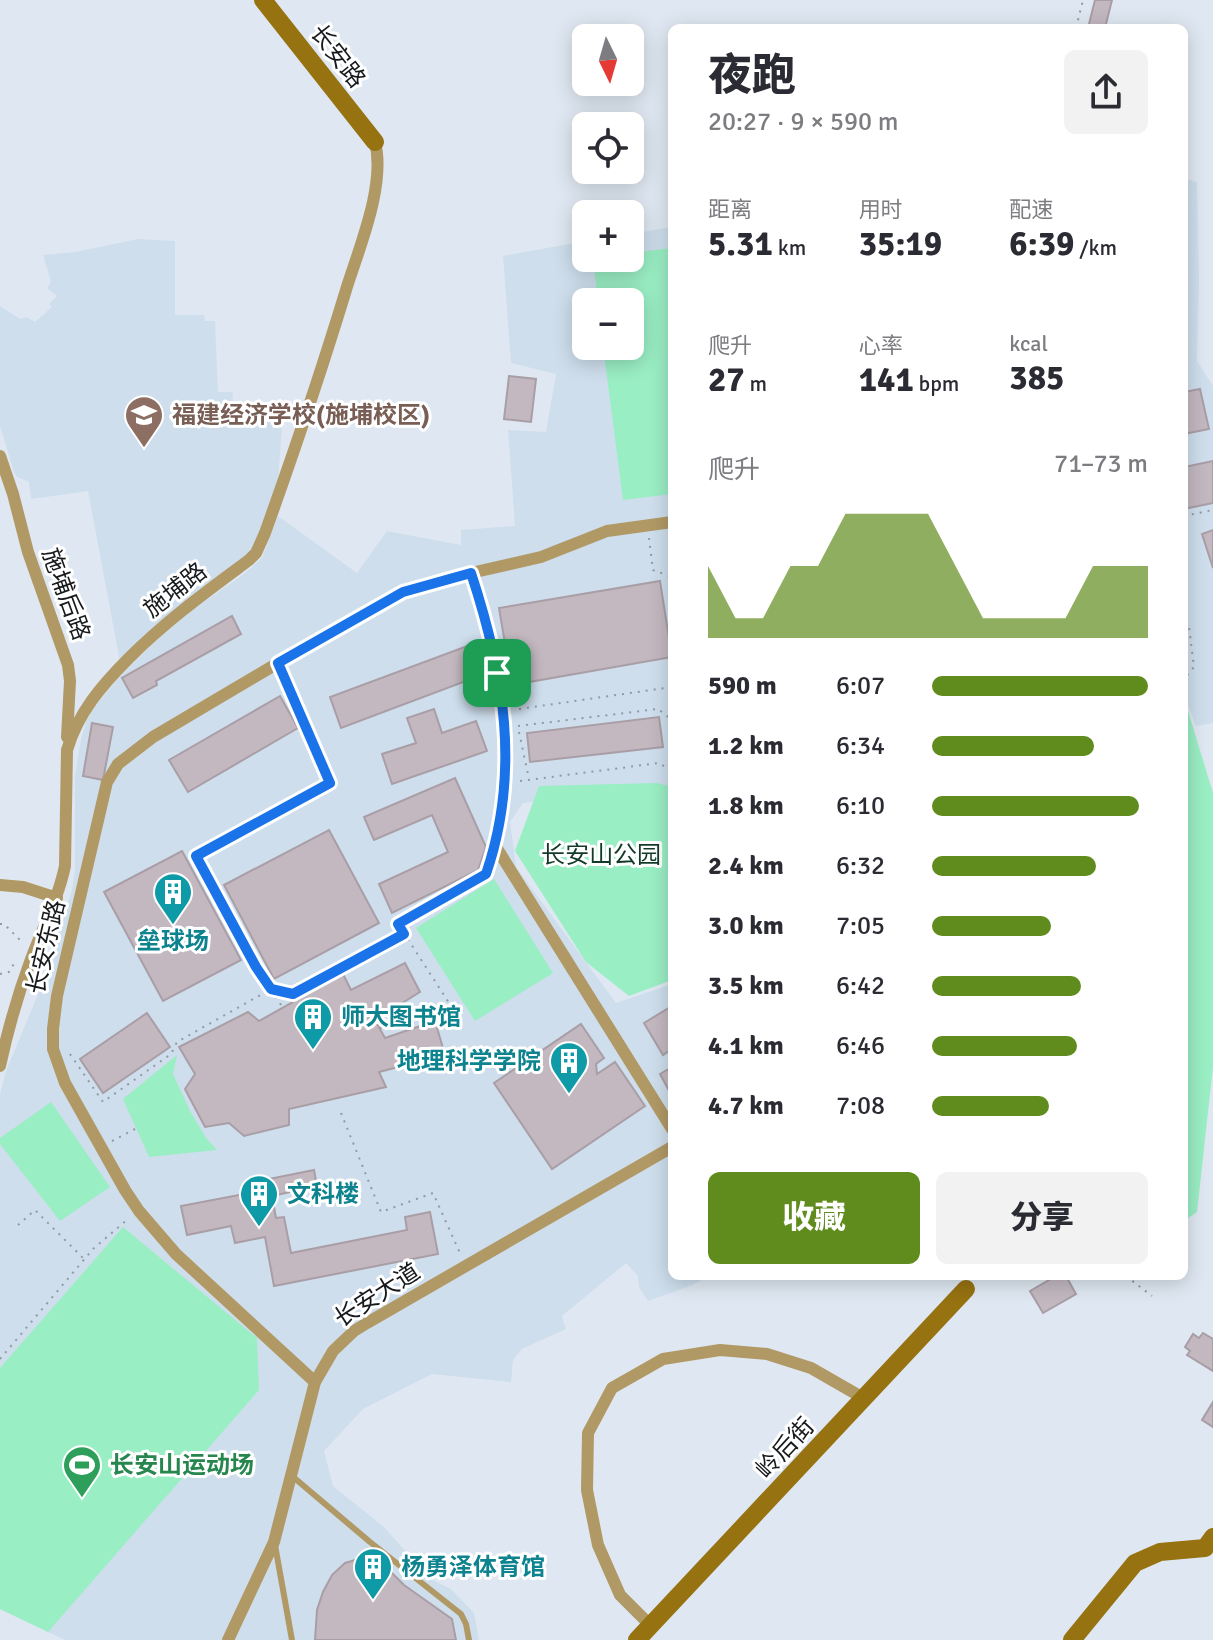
<!DOCTYPE html>
<html lang="zh">
<meta charset="utf-8">
<style>
:root{--surface:#fff;--page:#f2f2f3;--text:#2b2b33;--muted:#7c7c81;--accent:#608c1d}
body{margin:0;font-family:Signika,"Noto Sans SC",sans-serif;background:var(--page);color:var(--text);height:100vh;display:flex;flex-direction:column;font-size:30px;white-space:nowrap}
*{box-sizing:border-box;margin:0}
p{font-size:26px;color:var(--muted)}
.icon{flex:none;width:44px;height:44px;fill:none;stroke:currentColor;stroke-width:2;stroke-linecap:round;stroke-linejoin:round}
.map{position:relative;flex:1;overflow:hidden}
.drawer{position:absolute;left:668px;top:24px;width:520px;height:1256px;display:flex;flex-direction:column;background:var(--surface);border-radius:12px;box-shadow:0 4px 20px #0003}
.drawer>*{flex:none}
.needle{width:52px;rotate:175deg}
.controls{position:absolute;left:572px;top:24px;display:grid;gap:16px}
.controls a{display:grid;place-items:center;width:72px;height:72px;border-radius:12px;background:var(--surface);box-shadow:0 4px 20px #0003;font-size:40px}
.pin{position:absolute;display:grid;place-items:center;width:68px;height:68px;color:#fff;margin:-34px;border-radius:16px;box-shadow:0 4px 12px #0006}
.round{display:grid;place-items:center;flex:none;width:84px;height:84px;border-radius:12px;background:var(--page)}
.headline{display:flex;align-items:center;justify-content:space-between;height:136px;padding:0 40px}
h1{font-size:44px;font-weight:800;line-height:60px}
.metrics{display:grid;grid-template-columns:repeat(3,1fr);gap:12px;height:136px;padding:8px 40px}
.metrics div{display:grid;align-content:center}
.metrics b{font-size:34px;font-weight:800}
.metrics small{font-size:22px;font-weight:400}
.metrics p{font-size:22px}
.chart{height:224px;padding:16px 40px}
.chart p{display:flex;justify-content:space-between}
.chart svg{width:100%;height:144px;margin-top:8px;fill:var(--accent);opacity:.7}
.action{display:flex;gap:16px;margin-top:auto;padding:16px 40px}
.action a{flex:1;height:92px;border-radius:12px;background:var(--accent);color:#fff;font-size:32px;font-weight:800;line-height:92px;text-align:center}
.action a+a{background:var(--page);color:var(--text)}
ul{padding:0 40px;list-style:none;font-size:26px}
li{display:grid;grid-template-columns:128px 96px 1fr;align-items:center;height:60px}
li i{height:20px;border-radius:10px;background:var(--accent)}
.map>svg:first-child{display:block}
.built{fill:#cedeec;fill-rule:evenodd}
.green{fill:#9aeec4}
.building{fill:#c3b8c0;stroke:#a99ea6;stroke-width:2}
.lines{fill:none;stroke-linecap:round;stroke-linejoin:round}
.path{stroke:#939aa1;stroke-width:2;stroke-dasharray:2 6;stroke-linecap:butt}
.lane{stroke:#b19966;stroke-width:6}
.street{stroke:#b19966;stroke-width:12}
.secondary{stroke:#967211;stroke-width:18}
.route-casing{stroke:#fff;stroke-width:16}
.route{stroke:#1a73e8;stroke-width:10}
.labels{text-anchor:middle;dominant-baseline:central;stroke-width:6;stroke-linejoin:round;paint-order:stroke}
.street-label{font-size:24px;fill:#171a1d;stroke:#fff}
.education-label{font-size:24px;font-weight:bold;fill:#785e54;stroke:#fff;text-anchor:start}
.park-label{font-size:24px;fill:#133a29;stroke:#fff}
.culture-label{font-size:24px;font-weight:bold;fill:#0d838f;stroke:#fff;text-anchor:start}
.leisure-label{font-size:24px;font-weight:bold;fill:#27864d;stroke:#fff;text-anchor:start}
</style>
<div class="map">
<svg width="1213" height="1640" viewBox="0 0 1213 1640">
<rect width="100%" height="100%" fill="#dfe8f2"/>
<g class="built">
<path d="M1184 178 1197 182 1199 280 1197 361 1213 386V723L1196 726 1186 700 1184 701Z"/>
<path d="M672 227V800L635 791 523 803 510 822 516 867 616 1003 672 984V1276H704L700 1281 690 1286 648 1301 639 1287 638 1276 626 1263 562 1316 566 1329 522 1349 513 1360 511 1382 432 1374 363 1409 324 1451 333 1486 384 1527 430 1579 451 1589 474 1613 479 1640H65L0 1609V1094L6 1071 37 997 72 890 75 869V775L81 739 87 719 95 706 123 673 163 634 191 611 244 574 262 558 278 516 357 573 387 531 461 545V530L515 526 508 430 546 432 556 374 511 363 503 256 586 241V258H630V234ZM586 302H630V346H586Z"/>
<path d="M138 239 175 241V315H204L205 321H215L218 392H233L232 409 283 414 278 481 257 546 120 662 88 491 31 499 29 482 17 477 14 472 0 426V306L20 319 26 317 35 322 52 307 49 304 57 296 47 288 51 282 43 255 75 252Z"/>
</g>
<g class="green">
<path d="M672 248V494L623 500 603 346H630V302H598L593 258H630V253Z"/>
<path d="M1188 711 1213 793V1067L1197 1212 1184 1221V713Z"/>
<path d="M657 783 672 787V980L629 996 586 962 515 851 539 786Z"/>
<path d="M494 879 553 973 475 1021 416 928Z"/>
<path d="M177 1055 173 1074 190 1111 206 1138 217 1150 149 1157 123 1099Z"/>
<path d="M51 1102 110 1187 60 1221 0 1144V1138Z"/>
<path d="M123 1227 257 1338 259 1390 48 1632 0 1609V1368Z"/>
</g>
<g class="building">
<path d="M1095 0H1112L1105 28H1088Z"/>
<path d="M509 376 536 379 531 422 504 419Z"/>
<path d="M1200 389 1209 429 1184 434V392Z"/>
<path d="M1213 461V503L1184 509V467Z"/>
<path d="M1213 530V568L1202 534Z"/>
<path d="M660 581 672 657 512 685 499 608Z"/>
<path d="M232 616 241 634 156 681 157 685 133 698 122 678Z"/>
<path d="M470 645 482 675 341 728 330 697Z"/>
<path d="M280 696 298 728 188 792 169 760Z"/>
<path d="M434 709 442 733 476 721 487 751 392 784 382 754 416 743 407 718Z"/>
<path d="M659 717 663 747 530 762 527 733Z"/>
<path d="M92 723 113 727 103 780 83 776Z"/>
<path d="M455 778 486 847 478 870 392 913 379 884 448 852 432 815 374 840 364 817Z"/>
<path d="M329 830 379 923 274 979 224 885Z"/>
<path d="M182 851 241 960 163 1001 104 892Z"/>
<path d="M405 963 420 992 375 1020 385 1038 435 1021 445 1055 379 1072 386 1087 289 1109V1125L244 1136 229 1123 205 1127 185 1089 195 1074 179 1047 248 1012 259 1021 343 974 351 990Z"/>
<path d="M672 1006V1049L663 1055 644 1023Z"/>
<path d="M147 1013 170 1047 103 1093 80 1059Z"/>
<path d="M581 1024 604 1058 596 1064 597 1074 615 1062 645 1106 552 1169 494 1083Z"/>
<path d="M672 1067V1096L660 1074Z"/>
<path d="M314 1170 317 1186 272 1196 276 1218 284 1217 291 1253 407 1230 405 1217 430 1212 438 1254 274 1286 265 1237 235 1243 231 1226 187 1235 181 1206 271 1189 269 1179Z"/>
<path d="M1056 1276H1066L1076 1294 1043 1313 1030 1291Z"/>
<path d="M1203 1333 1213 1339V1371L1187 1355 1190 1351 1185 1347 1193 1334 1199 1338Z"/>
<path d="M1213 1402V1427L1202 1420Z"/>
<path d="M362 1558 379 1563 387 1568 404 1585 452 1619 456 1640H315L317 1610 323 1592 332 1575 345 1563Z"/>
</g>
<g class="lines">
<g class="path">
<path d="M1076 28 1083 0"/>
<path d="M1184 516 1213 510"/>
<path d="M649 538 653 570 672 577"/>
<path d="M1184 613 1189 627 1194 667 1184 679"/>
<path d="M283 675 330 783 196 856 256 967 283 1008"/>
<path d="M519 709 672 687"/>
<path d="M518 726 658 709 672 720"/>
<path d="M519 732 529 779"/>
<path d="M520 781 659 763 672 771"/>
<path d="M0 924H4L23 943"/>
<path d="M0 974 9 972 16 960"/>
<path d="M380 1028 451 1006 398 924 486 874 490 864"/>
<path d="M70 1054 103 1102 171 1054 177 1042 271 989 293 994 404 934"/>
<path d="M341 1113 381 1212 433 1193 460 1253"/>
<path d="M112 1141 137 1128"/>
<path d="M18 1225 35 1210 83 1258"/>
<path d="M1126 1276 1152 1296"/>
<path d="M0 1359 93 1249 128 1219"/>
</g>
<g class="lane">
<path d="M292 1476 370 1542 461 1614 466 1624 469 1640"/>
<path d="M275 1545 292 1640"/>
</g>
<g class="street">
<path d="M0 456 13 494 28 552 68 665 70 681 67 737"/>
<path d="M471 573 483 611 504 711 506 783 496 847 672 1129"/>
<path d="M0 885 23 887 57 898"/>
<path d="M0 1066C8 1029 18 994 31 959 43 927 58 899 65 866L67 750C78 713 101 686 129 658 167 620 206 592 249 560L256 553 265 533C294 452 321 372 346 290 359 248 386 185 375 142"/>
<path d="M315 1382 176 1254 139 1211 125 1190 65 1083 53 1049V1029L57 996 107 782 118 764 153 737 278 663 403 592 471 573 541 557 607 531 672 522"/>
<path d="M650 1625 620 1595 598 1545 587 1490 588 1433 612 1388 663 1359 720 1350 767 1354 811 1368 865 1399"/>
<path d="M228 1640 274 1542 315 1382 333 1351 354 1331 367 1323 672 1147"/>
</g>
<g class="secondary">
<path d="M263 0 375 142"/>
<path d="M637 1640 966 1289"/>
<path d="M1072 1640 1135 1563 1160 1552 1205 1548 1213 1537"/>
</g>
</g>
<g class="lines">
<defs>
<path id="route" d="M471 573C504 673 521 772 486 874L398 924 404 934 293 994 271 989 256 967 196 856 330 783 278 663 403 592Z"/>
</defs>
<use href="#route" class="route-casing"/>
<use href="#route" class="route"/>
</g>
<defs>
<symbol id="school-pin" viewBox="-11 -11 22 30"><path d="M0 17L-7.5 6A9.5 9.5 0 1 1 7.5 6Z" fill="#8d6e63" stroke="#fff"/><path d="M0-5L7-2L0 1L-7-2ZM-4 1L0 2.5L4 1V4Q0 6-4 4Z" fill="#fff"/></symbol>
<symbol id="building-pin" viewBox="-11 -11 22 30"><path d="M0 17L-7.5 6A9.5 9.5 0 1 1 7.5 6Z" fill="#0f9aa8" stroke="#fff"/><path d="M-4-6H4V6H1V3H-1V6H-4ZM-2.5-4.3h1.7v1.8h-1.7ZM.8-4.3h1.7v1.8H.8ZM-2.5-1h1.7V.8h-1.7ZM.8-1h1.7V.8H.8Z" fill="#fff"/></symbol>
<symbol id="stadium-pin" viewBox="-11 -11 22 30"><path d="M0 17L-7.5 6A9.5 9.5 0 1 1 7.5 6Z" fill="#2e9e5b" stroke="#fff"/><path d="M0-5a6.5 5 0 1 0 0 10a6.5 5 0 1 0 0-10ZM-3.5-1.8h7v3.6h-7Z" fill="#fff"/></symbol>
</defs>
<g fill-rule="evenodd">
<use href="#school-pin" x="122" y="393" width="44" height="60"/>
<use href="#building-pin" x="151" y="870" width="44" height="60"/>
<use href="#building-pin" x="291" y="995" width="44" height="60"/>
<use href="#building-pin" x="547" y="1039" width="44" height="60"/>
<use href="#building-pin" x="237" y="1172" width="44" height="60"/>
<use href="#stadium-pin" x="60" y="1443" width="44" height="60"/>
<use href="#building-pin" x="351" y="1545" width="44" height="60"/>
</g>
<g class="labels">
<g class="street-label">
<text transform="translate(338 56) rotate(52)">长安路</text>
<text transform="translate(175 590) rotate(-38)">施埔路</text>
<text transform="translate(66 594) rotate(70)">施埔后路</text>
<text transform="translate(46 947) rotate(-77)">长安东路</text>
<text transform="translate(377 1295) rotate(-33)">长安大道</text>
<text transform="translate(785 1448) rotate(-47)">岭后街</text>
</g>
<g class="education-label">
<text x="172" y="415">福建经济学校(施埔校区)</text>
</g>
<g class="park-label">
<text x="601" y="855">长安山公园</text>
</g>
<g class="culture-label">
<text x="173" y="941" text-anchor="middle">垒球场</text>
<text x="341" y="1017">师大图书馆</text>
<text x="541" y="1061" text-anchor="end">地理科学学院</text>
<text x="287" y="1194">文科楼</text>
<text x="401" y="1567">杨勇泽体育馆</text>
</g>
<g class="leisure-label">
<text x="110" y="1465">长安山运动场</text>
</g>
</g>
</svg>
<div class="controls">
<a><svg class="needle" viewBox="-14 -14 28 28"><path d="M0-13l5 13h-10z" fill="#e53935"/><path d="M0 13l5-13h-10z" fill="#7c7c81"/></svg></a>
<a><svg class="icon" aria-label="locate" viewBox="0 0 24 24"><circle cx="12" cy="12" r="6"/><path d="M12 2v4M12 18v4M2 12h4M18 12h4"/></svg></a>
<a>+</a>
<a>−</a>
</div>
<div class="pin" style="left:497px;top:673px;background:#1e9e55"><svg class="icon" aria-label="arrive" viewBox="0 0 24 24"><path d="M6 21V4h12l-3 4 3 4H6"/></svg></div>
<section class="drawer">
<div class="headline"><div><h1>夜跑</h1><p>20:27 · 9 × 590 m</p></div><a class="round"><svg class="icon" aria-label="share" viewBox="0 0 24 24"><path d="M12 15V3M7 8l5-5 5 5M5 13v7h14v-7"/></svg></a></div>
<div class="metrics">
<div><p>距离</p><b>5.31<small> km</small></b></div>
<div><p>用时</p><b>35:19</b></div>
<div><p>配速</p><b>6:39<small> /km</small></b></div>
</div>
<div class="metrics">
<div><p>爬升</p><b>27<small> m</small></b></div>
<div><p>心率</p><b>141<small> bpm</small></b></div>
<div><p>kcal</p><b>385</b></div>
</div>
<div class="chart"><p><span>爬升</span>71–73 m</p>
<svg viewBox="0 0 160 44" preserveAspectRatio="none"><path d="M0 44V22L10 38L20 38L30 22L40 22L50 6L60 6L70 6L80 6L90 22L100 38L110 38L120 38L130 38L140 22L150 22L160 22V44z"/></svg>
</div>
<ul>
<li><b>590 m</b>6:07<i style="width:100%"></i></li>
<li><b>1.2 km</b>6:34<i style="width:75%"></i></li>
<li><b>1.8 km</b>6:10<i style="width:96%"></i></li>
<li><b>2.4 km</b>6:32<i style="width:76%"></i></li>
<li><b>3.0 km</b>7:05<i style="width:55%"></i></li>
<li><b>3.5 km</b>6:42<i style="width:69%"></i></li>
<li><b>4.1 km</b>6:46<i style="width:67%"></i></li>
<li><b>4.7 km</b>7:08<i style="width:54%"></i></li>
</ul>
<div class="action"><a>收藏</a><a>分享</a></div>
</section>
</div>
